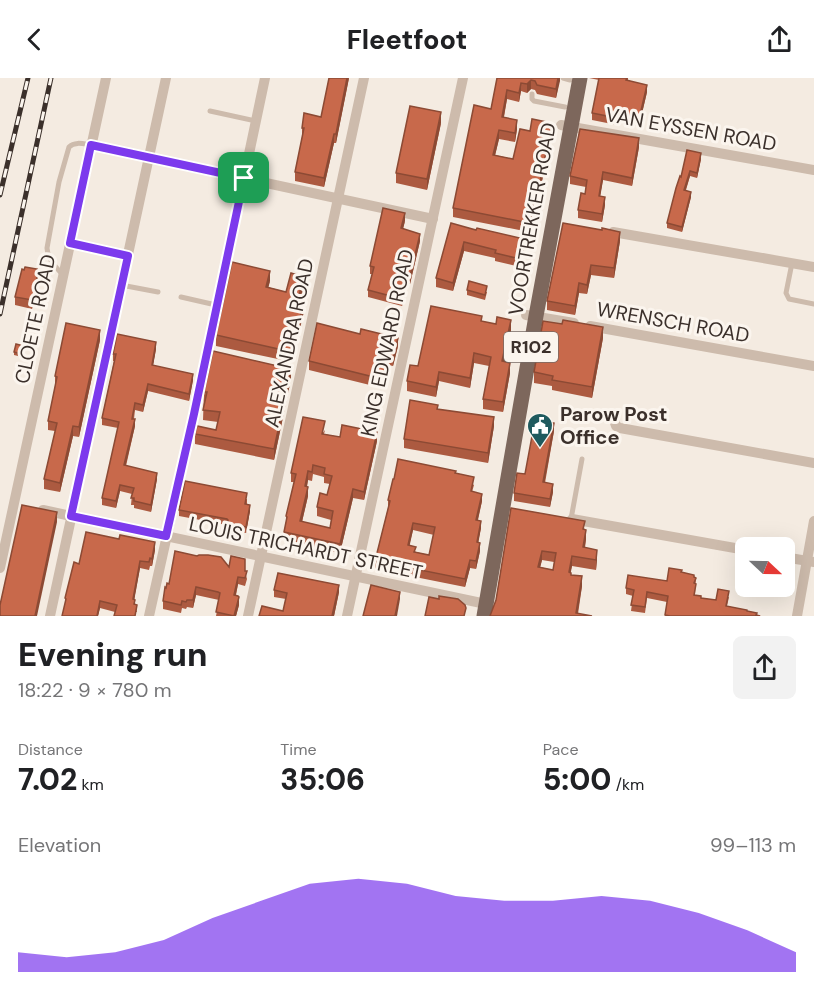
<!DOCTYPE html>
<meta charset="utf-8">
<style>
:root{--surface:#fff;--page:#f2f2f2;--text:#202124;--muted:#757577;--accent:#7c3aed}
body{margin:0;font-family:"DM Sans",sans-serif;background:var(--page);color:var(--text);height:100vh;display:flex;flex-direction:column;font-size:22px;white-space:nowrap}
*{box-sizing:border-box;margin:0}
p{font-size:20px;color:var(--muted)}
.icon{flex:none;width:33px;height:33px;fill:none;stroke:currentColor;stroke-width:2;stroke-linecap:round;stroke-linejoin:round}
.map{position:relative;height:538px;overflow:hidden}
.drawer{display:flex;flex-direction:column;background:var(--surface);flex:1}
.drawer>*{flex:none}
.needle{width:39px;rotate:112deg}
.tools{position:absolute;left:735px;top:459px;display:grid;gap:12px}
.tools a{display:grid;place-items:center;width:60px;height:60px;border-radius:9px;background:var(--surface);box-shadow:0 6px 24px #0002;font-size:30px}
.pin{position:absolute;display:grid;place-items:center;width:51px;height:51px;color:#fff;margin:-26px;border-radius:12px;box-shadow:0 3px 9px #0006}
.round{display:grid;place-items:center;flex:none;width:63px;height:63px;border-radius:9px;background:var(--page)}
.overview{display:flex;align-items:center;justify-content:space-between;height:102px;padding:0 18px}
h1{font-size:33px;font-weight:800;line-height:45px}
.figures{display:grid;grid-template-columns:repeat(3,1fr);gap:9px;height:102px;padding:6px 18px}
.figures div{display:grid;align-content:center}
.figures b{font-size:30px;font-weight:800}
.figures small{font-size:16px;font-weight:400}
.figures p{font-size:16px}
.chart{height:168px;padding:12px 18px}
.chart p{display:flex;justify-content:space-between}
.chart svg{width:100%;height:108px;margin-top:6px;fill:var(--accent);opacity:.7}
header{display:flex;justify-content:space-between;align-items:center;height:78px;padding:0 18px;background:var(--surface);font-size:27px;font-weight:800}
.map>svg:first-child{display:block}
.lines{fill:none;stroke-linecap:round;stroke-linejoin:round}
.service{stroke:#cdbbac;stroke-width:5}
.minor{stroke:#cdbbac;stroke-width:10}
.primary{stroke:#7d675c;stroke-width:15}
.rail-casing{stroke:#3b302b;stroke-width:5}
.rail{stroke:#fbf5ee;stroke-width:3;stroke-dasharray:9;stroke-linecap:butt}
.wall{fill:#ac5a40;fill-rule:evenodd}
.shaded-wall{fill:#8c4a34}
.building{fill:#c8694b;stroke:#8c4a34;stroke-width:1.5;fill-rule:evenodd}
.route-casing{stroke:#fff;stroke-width:12}
.route{stroke:#7c3aed;stroke-width:8}
.labels{text-anchor:middle;dominant-baseline:central;stroke-width:6;stroke-linejoin:round;paint-order:stroke}
.shield{fill:#fbf5ee;stroke:#756b66;stroke-width:1.5}
.shield-label{font-size:18px;font-weight:bold;fill:#3b302b}
.street-label{font-size:20px;fill:#3b302b;stroke:#fbf5ee}
.poi-label{font-size:20px;font-weight:bold;fill:#3b302b;stroke:#fbf5ee;text-anchor:start}
</style>
<header><svg class="icon" aria-label="back" viewBox="0 0 24 24"><path d="M15 5l-7 7 7 7"/></svg>Fleetfoot<svg class="icon" aria-label="share" viewBox="0 0 24 24"><path d="M12 15V3M7 8l5-5 5 5M5 13v7h14v-7"/></svg></header>
<div class="map">
<svg width="814" height="538" viewBox="0 0 814 538">
<rect width="100%" height="100%" fill="#f4ebe1"/>
<g class="lines">
<g class="service">
<path d="M563 0 570 2"/>
<path d="M532 16V21L534 23 565 29"/>
<path d="M210 33 256 43"/>
<path d="M70 165 128 178"/>
<path d="M792 185 786 215 789 221 814 226"/>
<path d="M63 197C55 188 48 182 47 170L59 104 69 69C75 63 84 66 91 67"/>
<path d="M121 207 158 214"/>
<path d="M181 219 216 227"/>
<path d="M571 441 582 381"/>
</g>
<g class="minor">
<path d="M561 47 814 92"/>
<path d="M91 67 433 141"/>
<path d="M613 154 814 189"/>
<path d="M526 237 574 245"/>
<path d="M590 248 814 288"/>
<path d="M614 342 616 348 620 350 814 385"/>
<path d="M43 432 486 526"/>
<path d="M572 441 746 472"/>
<path d="M784 479 814 484"/>
<path d="M0 490 106 0"/>
<path d="M50 538 166 0"/>
<path d="M149 538 194 336 265 0"/>
<path d="M248 538 364 0"/>
<path d="M347 538 463 0"/>
<path d="M797 538 814 443"/>
</g>
<path class="primary" d="M484 538 536 238 580 0"/>
<defs>
<g id="rail">
<path d="M0 117 28 0"/>
<path d="M0 236 51 0"/>
</g>
</defs>
<use href="#rail" class="rail-casing"/>
<use href="#rail" class="rail"/>
</g>
<g class="wall">
<path d="M349 0 336 65H334L324 109 295 103V94L302 59V50L321 39Z"/>
<path d="M497 0H560L556 20 537 16 535 12 531 11 527 15 521 13 519 24 507 21 504 39 517 51 515 64 499 61 495 77 513 81 530 53 552 54 540 113H537L529 154 453 139V130L491 31Z"/>
<path d="M589 0H628V3L647 14 639 48 618 43 617 47 592 42V35L599 2Z"/>
<path d="M441 45 427 112 396 105V95Z"/>
<path d="M639 69 632 108 603 102 600 118 605 127 602 144 578 140V132L585 116 586 109 570 106V98Z"/>
<path d="M701 81 697 100 690 98 686 112 691 119 682 154 667 150V145L681 99Z"/>
<path d="M405 143 403 151 420 163 410 206 408 205 402 228 368 219V212L372 196H370V188Z"/>
<path d="M451 145 524 169 520 189 495 183V180L464 173 453 213 436 209V200Z"/>
<path d="M620 163 614 200 591 197 587 216 579 215 575 237 547 232V223Z"/>
<path d="M37 194 38 203 32 231 15 227V219Z"/>
<path d="M270 203 268 209 286 214 304 209 300 222 304 233 292 284 216 268V257Z"/>
<path d="M467 212 487 214 485 222 467 217Z"/>
<path d="M482 243 511 252 504 284 510 295 503 334 483 331V321L489 288 474 285 470 310 439 303 436 319 407 313V303L418 288Z"/>
<path d="M603 260 592 320 552 312V308L534 305V294Z"/>
<path d="M100 262 79 359 73 358 60 414 44 411V401L55 353 48 352V343L55 308V298Z"/>
<path d="M398 268 393 288 388 287 382 310 309 292V283Z"/>
<path d="M24 270 22 279 14 277V274Z"/>
<path d="M156 271 153 287 193 302 189 323 148 313 143 334 135 332 134 341 135 348 126 388 157 401 151 434 134 430V427H131L132 416 120 413 116 430 102 427V420L118 350 102 347V340L114 283H113V276Z"/>
<path d="M291 301 274 382 195 366V356L216 352 218 344 203 342 204 314Z"/>
<path d="M438 331 494 348 488 385 404 370V361Z"/>
<path d="M325 352 324 356 340 359 377 363 364 422 353 420 340 475 284 463V454L286 444V438L294 404H291V395ZM313 396 324 399V405L330 406 327 417 317 429V438L331 442 330 450 302 444 308 418 307 409 308 402 312 403Z"/>
<path d="M554 353 545 405 553 414 550 429 514 423V415Z"/>
<path d="M456 395 474 407 472 414 482 423 478 442 481 450 478 464 480 473 476 491 470 490 465 509 375 491V483L388 430V422ZM413 452 434 457 429 477 416 474 409 468Z"/>
<path d="M247 421V426L250 433 246 455 228 451 227 447 179 438V432Z"/>
<path d="M511 430 585 451 586 461 585 470 597 481 596 492 572 488 570 495 571 497 582 508 578 536 496 522ZM542 482 554 484 553 492 540 489Z"/>
<path d="M155 472 152 488H150L149 492 140 490 134 522 137 534H115L100 530 98 538H62L65 527V520L79 486Z"/>
<path d="M197 478 229 489 245 493 247 501 245 508 238 506 236 517 239 527 236 538H216L219 522 196 517 193 530 187 529 186 531 182 530 181 535 163 531V523L166 510Z"/>
<path d="M682 495 696 500 695 517 701 520 716 522 729 519 727 528 747 533 761 538H665L667 524 647 520 645 535 631 533 633 518 626 516V510L667 503Z"/>
<path d="M274 512 339 514 334 538H259L283 533 286 521 274 519Z"/>
</g>
<g class="shaded-wall">
<path d="M347 0H349L336 65V56Z"/>
<path d="M558 0H560V3L556 20V11Z"/>
<path d="M531 2V11L527 15V6Z"/>
<path d="M521 5V13L519 24V15Z"/>
<path d="M647 7V14L639 48V41Z"/>
<path d="M507 12V21L502 48V39Z"/>
<path d="M441 34V45L427 112V101Z"/>
<path d="M517 42V51L515 64V55Z"/>
<path d="M552 45V54L540 113V104Z"/>
<path d="M499 52V61L493 86V77Z"/>
<path d="M334 56V65L324 109V100Z"/>
<path d="M639 60V69L632 108V100Z"/>
<path d="M701 75V81L697 100V95Z"/>
<path d="M690 93V98L684 117V112Z"/>
<path d="M603 94V102L599 126V118Z"/>
<path d="M537 104V113L529 154V145Z"/>
<path d="M691 114V119L682 154V149Z"/>
<path d="M605 119V127L602 144V136Z"/>
<path d="M405 135V143L401 158V150Z"/>
<path d="M620 154V163L614 200V190Z"/>
<path d="M420 156V163L410 206V198Z"/>
<path d="M524 161V169L520 189V181Z"/>
<path d="M464 164V173L453 213V205Z"/>
<path d="M591 187V197L587 216V207Z"/>
<path d="M37 191 38 203 32 231V222Z"/>
<path d="M270 193V203L266 219V209Z"/>
<path d="M408 198V205L402 228V221Z"/>
<path d="M304 199V209L298 231V221Z"/>
<path d="M579 205V215L575 237V228Z"/>
<path d="M304 222V233L292 284V274Z"/>
<path d="M511 242V252L502 293V283Z"/>
<path d="M603 249V260L592 320V309Z"/>
<path d="M100 252V262L79 359V349Z"/>
<path d="M398 260V268L393 288V280Z"/>
<path d="M156 264V271L152 294V287Z"/>
<path d="M474 275V285L470 310V300Z"/>
<path d="M388 279V287L382 310V301Z"/>
<path d="M510 285V295L503 334V324Z"/>
<path d="M291 291V301L274 382V371Z"/>
<path d="M439 294V303L436 319V309Z"/>
<path d="M193 296V302L189 323V316Z"/>
<path d="M148 306V313L143 334V327Z"/>
<path d="M494 339V348L488 385V375Z"/>
<path d="M135 341V348L124 394V387Z"/>
<path d="M554 345V353L543 412V404Z"/>
<path d="M73 348V358L60 414V405Z"/>
<path d="M377 354V363L364 422V414Z"/>
<path d="M308 393V402L305 417V408Z"/>
<path d="M157 395V401L151 434V427Z"/>
<path d="M553 406V414L550 429V421Z"/>
<path d="M120 407V413L116 430V423Z"/>
<path d="M308 409V418L300 452V443Z"/>
<path d="M353 411V420L340 475V466Z"/>
<path d="M482 416V423L476 449V442Z"/>
<path d="M250 427V433L246 455V449Z"/>
<path d="M57 434V444L37 538H35Z"/>
<path d="M481 443V450L477 472V464Z"/>
<path d="M413 445V452L408 475V467Z"/>
<path d="M586 452V461L583 479V469Z"/>
<path d="M155 464V472L152 488V481Z"/>
<path d="M480 465V473L476 491V483Z"/>
<path d="M597 472V481L596 492V482Z"/>
<path d="M542 473V482L538 498V489Z"/>
<path d="M572 478V488L569 504V494Z"/>
<path d="M470 482V490L465 509V501Z"/>
<path d="M140 483V490L133 529V521Z"/>
<path d="M582 498V508L577 538H576Z"/>
<path d="M238 499V506L234 525V517Z"/>
<path d="M339 507V514L334 538H332Z"/>
<path d="M196 509V517L193 530V522Z"/>
<path d="M400 514V521L397 538H395Z"/>
<path d="M239 519V527L236 538H234Z"/>
<path d="M100 523V530L98 538H97Z"/>
</g>
<g class="building">
<path d="M329 0H347L336 56H334L324 100 295 94 304 50H302L304 35 321 39Z"/>
<path d="M497 0H558L556 11 537 7 535 3 531 2 527 6 521 5 519 15 507 12 502 39 517 42 515 55 499 52 493 77 513 81 520 51 530 53 532 41 552 45 540 104H537L529 145 453 130 474 27 491 31Z"/>
<path d="M599 0H627L626 2 647 7 639 41 618 36 617 40 592 35Z"/>
<path d="M410 28 441 34 427 101 396 95Z"/>
<path d="M580 51 639 60 632 100 603 94 599 118 605 119 602 136 578 132 581 115 585 116 587 102 570 98Z"/>
<path d="M687 72 701 75 697 95 690 93 684 112 691 114 682 149 667 145 676 110 680 98 681 99Z"/>
<path d="M383 130 405 135 401 150 420 156 410 198H408L402 221 368 212 374 189 370 188Z"/>
<path d="M451 145 476 152 477 150 524 161 520 181 495 175 496 172 464 164 453 205 436 200Z"/>
<path d="M563 145 602 152V150L620 154 614 190 591 187 587 207 579 205 575 228 547 223Z"/>
<path d="M232 184 270 193 266 209 286 214 291 195 304 199 298 221 304 222 292 274 216 257Z"/>
<path d="M25 189 37 191 36 194 38 195 32 222 15 219 22 191 24 192Z"/>
<path d="M469 203 487 208 485 217 467 212Z"/>
<path d="M431 228 482 238 481 243 496 246 497 239 511 242 502 283 510 285 503 324 483 321 491 279 474 275 470 300 439 294 436 309 407 303 410 287 418 288Z"/>
<path d="M563 242 603 249 592 309 552 302 553 298 534 294 543 243 562 246Z"/>
<path d="M66 245 100 252 79 349 73 348 60 405 44 401 57 345 48 343 57 299 55 298Z"/>
<path d="M317 245 360 256 361 251 398 260 393 280 388 279 382 301 309 283Z"/>
<path d="M117 256 156 264 152 287 193 296 189 316 148 306 143 327 135 325 132 341H135L124 387 157 395 151 427 134 423V420H131L134 410 120 407 116 423 102 420 119 344 102 340 116 276H113Z"/>
<path d="M16 266 24 268 22 276 14 274Z"/>
<path d="M213 273 291 291 274 371 195 356 197 348 216 352 220 334 203 332 207 314H204Z"/>
<path d="M410 322 438 327 437 331 494 339 488 375 404 361Z"/>
<path d="M303 339 325 343 322 356 340 359 342 347 377 354 364 414 353 411 340 466 284 454 287 439 286 438 296 396 291 395ZM313 387 325 390 324 396 332 398 327 417 320 415 317 429 333 433 330 450 300 443 308 409 305 408 308 393 312 394Z"/>
<path d="M535 342 554 345 543 404 553 406 550 421 514 415 517 395 525 396Z"/>
<path d="M398 381 456 393 455 395 474 399 471 413 482 416 476 442 481 443 477 464 480 465 476 483 470 482 465 501 375 483 390 423 388 422 393 401H394ZM413 445 435 449 429 477 414 474 416 469 408 467Z"/>
<path d="M185 403 247 415 245 426 250 427 246 449 228 445V442L227 441 179 432Z"/>
<path d="M22 427 57 434 35 538H0V527Z"/>
<path d="M511 430 585 443 583 451 586 452 583 469 597 472 596 482 572 478 569 494 571 495V497L582 498 576 535 592 538H490L496 522ZM542 473 556 475 553 492 538 489Z"/>
<path d="M86 454 119 461 120 457 155 464 152 481 150 480 149 484 140 483 133 521 135 522 134 526 137 527 135 538H114L117 527 100 523 97 538H62L66 521 65 520 74 484 79 486Z"/>
<path d="M175 473 197 478 199 477H208L221 479 229 489 231 478 245 481V493H247L245 500 238 499 234 517 238 518 239 519 234 538 216 534 220 515 218 514 196 509 193 522H187L186 524 182 523 181 527 163 523 165 509 166 510 167 505 169 506Z"/>
<path d="M669 490 682 492 681 494 694 497V499L696 500 694 505 696 506 694 517 701 518V520L716 522 718 511 729 513 726 528 747 532V533L757 535 756 537 760 538H670L665 537 668 518 647 514 645 529 631 527 634 512 626 510 628 497 667 503Z"/>
<path d="M278 495 339 507 332 538H259L262 528 283 533 287 515 274 512Z"/>
<path d="M371 507 400 514 395 538H363Z"/>
<path d="M439 518 458 521 465 527 466 530 464 538H425L429 519 439 521Z"/>
</g>
<g class="lines">
<defs>
<path id="route" d="M91 67 244 100 194 336 166 458 71 438 128 178 70 165Z"/>
</defs>
<use href="#route" class="route-casing"/>
<use href="#route" class="route"/>
</g>
<defs>
<symbol id="civic-pin" viewBox="-11 -11 22 30"><path d="M0 17L-7.5 6A9.5 9.5 0 1 1 7.5 6Z" fill="#1f5a5e" stroke="#fbf5ee"/><path d="M-.6-6.5H3V-4.5H.6V-3L4-1V1h2V6H-6V1h2V-1L-.6-3ZM-1.2 2.5V6h2.4V2.5Z" fill="#fff"/></symbol>
</defs>
<g fill-rule="evenodd">
<use href="#civic-pin" x="525" y="333" width="30" height="40"/>
</g>
<g class="labels">
<rect class="shield" x="504" y="254" width="54" height="30" rx="4.5"/>
<g class="shield-label">
<text x="531" y="269">R102</text>
</g>
<g class="street-label">
<text transform="translate(691 51) rotate(10)">VAN EYSSEN ROAD</text>
<text transform="translate(532 141) rotate(-80)">VOORTREKKER ROAD</text>
<text transform="translate(35 241) rotate(-78)">CLOETE ROAD</text>
<text transform="translate(673 244) rotate(10)">WRENSCH ROAD</text>
<text transform="translate(289 265) rotate(-78)">ALEXANDRA ROAD</text>
<text transform="translate(387 265) rotate(-78)">KING EDWARD ROAD</text>
<text transform="translate(306 470) rotate(12)">LOUIS TRICHARDT STREET</text>
</g>
<g class="poi-label">
<text x="560" y="336">Parow Post<tspan x="560" dy="23">Office</tspan></text>
</g>
</g>
</svg>
<div class="tools">
<a><svg class="needle" viewBox="-14 -14 28 28"><path d="M0-13l5 13h-10z" fill="#e53935"/><path d="M0 13l5-13h-10z" fill="#757577"/></svg></a>
</div>
<div class="pin" style="left:244px;top:100px;background:#1e9e55"><svg class="icon" aria-label="arrive" viewBox="0 0 24 24"><path d="M6 21V4h12l-3 4 3 4H6"/></svg></div>
</div>
<section class="drawer">
<div class="overview"><div><h1>Evening run</h1><p>18:22 · 9 × 780 m</p></div><a class="round"><svg class="icon" aria-label="share" viewBox="0 0 24 24"><path d="M12 15V3M7 8l5-5 5 5M5 13v7h14v-7"/></svg></a></div>
<div class="figures">
<div><p>Distance</p><b>7.02<small> km</small></b></div>
<div><p>Time</p><b>35:06</b></div>
<div><p>Pace</p><b>5:00<small> /km</small></b></div>
</div>
<div class="chart"><p><span>Elevation</span>99–113 m</p>
<svg viewBox="0 0 160 44" preserveAspectRatio="none"><path d="M0 44V36L10 38L20 36L30 31L40 22L50 15L60 8L70 6L80 8L90 13L100 15L110 15L120 13L130 15L140 20L150 27L160 36V44z"/></svg>
</div>
</section>
